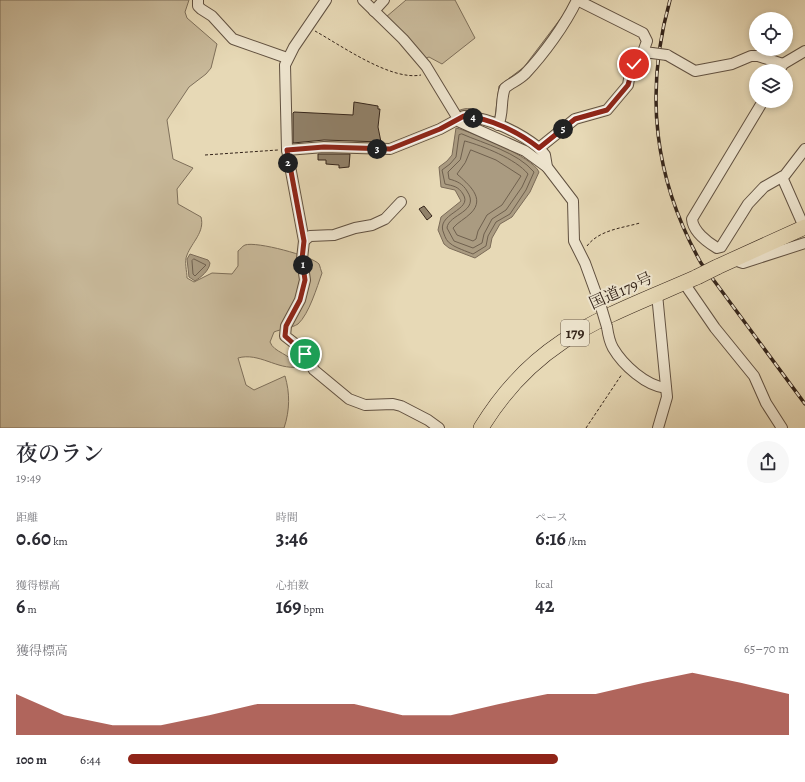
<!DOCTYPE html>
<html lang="ja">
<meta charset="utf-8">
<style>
:root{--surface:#fff;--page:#f7f7f7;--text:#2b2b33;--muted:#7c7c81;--accent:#8f2418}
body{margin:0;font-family:Alegreya,"Noto Serif JP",serif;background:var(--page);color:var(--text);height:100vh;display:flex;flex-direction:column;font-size:15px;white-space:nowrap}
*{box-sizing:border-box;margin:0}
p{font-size:13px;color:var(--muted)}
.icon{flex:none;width:22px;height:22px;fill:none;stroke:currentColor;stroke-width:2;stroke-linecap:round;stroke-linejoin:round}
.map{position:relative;height:428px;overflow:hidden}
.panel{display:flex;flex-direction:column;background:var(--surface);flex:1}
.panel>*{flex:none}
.controls{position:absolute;left:749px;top:12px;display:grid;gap:8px}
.controls a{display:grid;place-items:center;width:44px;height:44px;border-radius:50%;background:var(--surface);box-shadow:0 2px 6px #0003;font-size:20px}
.pin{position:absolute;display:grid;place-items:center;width:34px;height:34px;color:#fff;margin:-17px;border:2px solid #fff;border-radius:50%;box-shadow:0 1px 4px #0007}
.km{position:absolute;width:20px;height:20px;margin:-10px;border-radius:50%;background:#222;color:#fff;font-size:11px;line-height:20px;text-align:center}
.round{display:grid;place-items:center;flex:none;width:42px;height:42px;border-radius:21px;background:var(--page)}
.head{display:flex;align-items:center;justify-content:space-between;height:68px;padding:0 16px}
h1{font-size:22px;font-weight:600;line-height:30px}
.figures{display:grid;grid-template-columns:repeat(3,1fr);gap:6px;height:68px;padding:4px 16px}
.figures div{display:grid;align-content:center}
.figures b{font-size:20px;font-weight:600}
.figures small{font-size:11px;font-weight:400}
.figures p{font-size:11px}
.chart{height:112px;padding:8px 16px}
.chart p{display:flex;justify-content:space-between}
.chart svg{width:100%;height:72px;margin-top:4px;fill:var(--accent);opacity:.7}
ul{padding:0 16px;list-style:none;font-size:13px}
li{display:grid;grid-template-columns:64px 48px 1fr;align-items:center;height:30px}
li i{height:10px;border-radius:5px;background:var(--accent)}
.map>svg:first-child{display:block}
.green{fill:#c9ba9b;stroke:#7e6f5a}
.water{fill:#aa9b81;stroke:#7b6b58}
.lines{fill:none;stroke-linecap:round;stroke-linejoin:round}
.shore{stroke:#6f604e;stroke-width:1}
.building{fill:#91826b;stroke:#34241a}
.minor-casing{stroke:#615141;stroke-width:12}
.highway-casing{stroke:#34241a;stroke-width:16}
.path{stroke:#34241a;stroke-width:1;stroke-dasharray:3 2;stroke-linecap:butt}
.minor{stroke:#efe6d0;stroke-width:10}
.highway{stroke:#e7d9b6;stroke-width:15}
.rail-casing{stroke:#34241a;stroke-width:3.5}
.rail{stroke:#efe6d0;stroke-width:2;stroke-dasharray:6;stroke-linecap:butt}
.minor-bridge-casing{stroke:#615141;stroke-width:12;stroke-linecap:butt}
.highway-bridge-casing{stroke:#34241a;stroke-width:16;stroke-linecap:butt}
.minor-bridge{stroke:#efe6d0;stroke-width:10}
.highway-bridge{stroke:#e7d9b6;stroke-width:15}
.route-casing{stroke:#fff;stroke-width:8}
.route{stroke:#8f2418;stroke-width:5}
.labels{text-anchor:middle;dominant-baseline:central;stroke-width:4;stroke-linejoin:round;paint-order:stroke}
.shield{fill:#efe6d0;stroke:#6c5e51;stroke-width:1}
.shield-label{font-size:15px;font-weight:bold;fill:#34241a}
.street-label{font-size:16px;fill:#34241a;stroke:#efe6d0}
</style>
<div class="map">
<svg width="805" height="428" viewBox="0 0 805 428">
<rect width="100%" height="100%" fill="#e7d9b6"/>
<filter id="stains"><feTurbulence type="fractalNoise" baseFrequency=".005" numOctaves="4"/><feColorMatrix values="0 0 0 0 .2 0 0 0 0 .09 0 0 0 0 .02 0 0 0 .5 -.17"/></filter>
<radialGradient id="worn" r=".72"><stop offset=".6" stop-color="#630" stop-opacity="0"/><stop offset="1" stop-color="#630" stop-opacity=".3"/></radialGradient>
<g class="green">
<path d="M0 0H189L185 12 187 18 217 44 211 68 206 74 189 87 167 120 173 159 193 168 177 189 178 204 201 217C205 232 192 242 187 255 184 262 187 271 187 278L194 282 212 273 232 274 238 266V251C240 250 242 246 245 245 256 241 312 256 319 264 320 266 321 271 322 273 317 287 309 314 298 324 292 328 281 329 274 332L270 342C274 353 290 353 298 367 277 370 259 352 238 358L246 385 254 390 285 376C290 393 290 410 284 428H0Z"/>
<path d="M406 0H455L475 38 442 64 429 57 424 59 386 17Z"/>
</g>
<g class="water">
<path d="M564 14 535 56 523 70 515 76 495 119 469 110 458 114 456 112C474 102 479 117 495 117L499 86 524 67Z"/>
<path d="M456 128C472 132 533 157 539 172L530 192 512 217 500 224 492 238 490 248 475 258 449 248 444 244 438 230 441 217 461 201 455 190 441 187 439 167 447 161 452 155Z"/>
<path d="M190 254 208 260 210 263C209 271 201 277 195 281L189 277 187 259Z"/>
</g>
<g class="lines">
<g class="shore">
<path d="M462 134C485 144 517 152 534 172L526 190 510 214 496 222 488 236 486 246 473 254C468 252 454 247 451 244 447 242 445 237 444 234 434 213 474 211 463 194 458 186 453 186 445 184L442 170 450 164 456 157 459 135Z"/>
<path d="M465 141C483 146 516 159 528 174L522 187 506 210 492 219 484 234 482 243 473 248 454 241 447 228C448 214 481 212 467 191 463 184 457 181 449 179L448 172 460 160Z"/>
<path d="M471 150 496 160 521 176 502 205 487 215 478 231 476 239 473 241 457 235 453 228C458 222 465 219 471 213 486 198 468 184 457 174L465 163Z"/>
<path d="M194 259 206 265 195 276 193 274 192 261Z"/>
</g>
</g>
<g class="building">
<path d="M354 102 378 106V109H380L378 127 381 142 324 140 293 143V113L294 112 353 115Z"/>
<path d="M318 154H350L349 167 339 168V165L326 164V160H318Z"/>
<path d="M424 206 432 216 427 220 419 209Z"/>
</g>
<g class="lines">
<defs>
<g id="minor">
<path d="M198 0V6L201 9 212 16 233 39 287 58"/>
<path d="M326 0 294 47 285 65 287 150 304 241 302 259 305 280 300 300 286 326 285 336 303 350 314 370 349 399 365 405 393 404 401 406 428 420 439 428"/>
<path d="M363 0 403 39 426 66 460 122 525 151 547 167"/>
<path d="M577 0 643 33 647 41 643 52"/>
<path d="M374 11 384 0"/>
<path d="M667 55 695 71 732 64 751 56H758L783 64"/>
<path d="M779 71 783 64 805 51"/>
<path d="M763 101 692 219C693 231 707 242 717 248L721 247 748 204 764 187 785 175 805 149"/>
<path d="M498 125C504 114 500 100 505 88 511 83 519 80 525 74 544 54 565 25 577 0"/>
<path d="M539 148 545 155 547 167 573 201 574 241 585 263 601 307"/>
<path d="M287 150 324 147 390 149 440 129 464 116C490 118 519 132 539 148L575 119 607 110 628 85 630 73 643 52 652 53"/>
<path d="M782 177 804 227"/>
<path d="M304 241 310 236 334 235 355 228 372 225 385 219 401 202"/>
<path d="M734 260 743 263 805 243"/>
<path d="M684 283 715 328 754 376 766 403 782 428"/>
<path d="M657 294 667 397 658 428"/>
<path d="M607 327C608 334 609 341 613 348 623 365 646 386 666 388"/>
</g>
<g id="highway">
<path d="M717 267 805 227"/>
<path d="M481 428C536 337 606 317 697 277"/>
</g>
</defs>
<use href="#minor" class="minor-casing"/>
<use href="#highway" class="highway-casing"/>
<g class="path">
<path d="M315 31C342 46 391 81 421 75"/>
<path d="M205 155 278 150"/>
<path d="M587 246C599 230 622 228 640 223"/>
<path d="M586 428 622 374"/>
</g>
<use href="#minor" class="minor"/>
<use href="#highway" class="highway"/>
<defs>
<path id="rail" d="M670 0C644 93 654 179 701 263L805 404"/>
</defs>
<use href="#rail" class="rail-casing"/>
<use href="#rail" class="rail"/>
<defs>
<g id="minor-bridge">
<path d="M652 53 667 55"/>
<path d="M601 307 607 327"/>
</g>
<path id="highway-bridge" d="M697 277 717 267"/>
</defs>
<use href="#minor-bridge" class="minor-bridge-casing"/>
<use href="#highway-bridge" class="highway-bridge-casing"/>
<use href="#minor-bridge" class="minor-bridge"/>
<use href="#highway-bridge" class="highway-bridge"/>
</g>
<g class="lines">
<defs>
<path id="route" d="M305 354 285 336 286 326 300 300 305 280 302 259 304 241 287 150 324 147 390 149 440 129 464 116C490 118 519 132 539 148L575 119 607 110 628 85 634 64"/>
</defs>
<use href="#route" class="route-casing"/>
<use href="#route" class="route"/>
</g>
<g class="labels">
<rect class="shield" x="561" y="320" width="28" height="26" rx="3"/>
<g class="shield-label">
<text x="575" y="333">179</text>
</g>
<g class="street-label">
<text transform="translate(621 291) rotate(-24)">国道179号</text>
</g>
</g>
<rect width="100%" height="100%" filter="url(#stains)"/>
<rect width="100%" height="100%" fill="url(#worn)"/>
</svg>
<div class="controls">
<a><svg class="icon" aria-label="locate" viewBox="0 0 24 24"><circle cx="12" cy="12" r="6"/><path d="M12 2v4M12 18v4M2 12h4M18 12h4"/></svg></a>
<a><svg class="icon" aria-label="layers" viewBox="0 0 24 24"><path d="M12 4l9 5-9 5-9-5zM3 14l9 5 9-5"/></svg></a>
</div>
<div class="pin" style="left:305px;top:354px;background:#1e9e55"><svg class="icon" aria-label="arrive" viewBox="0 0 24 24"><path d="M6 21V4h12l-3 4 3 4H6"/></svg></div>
<div class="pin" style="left:634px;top:64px;background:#d93025"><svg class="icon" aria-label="check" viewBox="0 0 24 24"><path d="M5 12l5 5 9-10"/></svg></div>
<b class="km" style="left:303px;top:265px">1</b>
<b class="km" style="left:288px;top:163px">2</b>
<b class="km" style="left:377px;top:149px">3</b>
<b class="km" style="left:473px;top:118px">4</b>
<b class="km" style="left:563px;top:129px">5</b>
</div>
<section class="panel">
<div class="head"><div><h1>夜のラン</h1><p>19:49</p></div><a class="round"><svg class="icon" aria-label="share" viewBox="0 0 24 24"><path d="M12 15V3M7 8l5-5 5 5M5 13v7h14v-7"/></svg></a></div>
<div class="figures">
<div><p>距離</p><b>0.60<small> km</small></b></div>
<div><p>時間</p><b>3:46</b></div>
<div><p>ペース</p><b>6:16<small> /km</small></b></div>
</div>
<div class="figures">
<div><p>獲得標高</p><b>6<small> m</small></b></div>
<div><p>心拍数</p><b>169<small> bpm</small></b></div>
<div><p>kcal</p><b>42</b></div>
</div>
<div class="chart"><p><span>獲得標高</span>65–70 m</p>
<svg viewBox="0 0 160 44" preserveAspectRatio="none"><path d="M0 44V19L10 32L20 38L30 38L40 32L50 25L60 25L70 25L80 32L90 32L100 25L110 19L120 19L130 12L140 6L150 12L160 19V44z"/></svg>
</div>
<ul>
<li><b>100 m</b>6:44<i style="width:65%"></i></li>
</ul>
</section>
